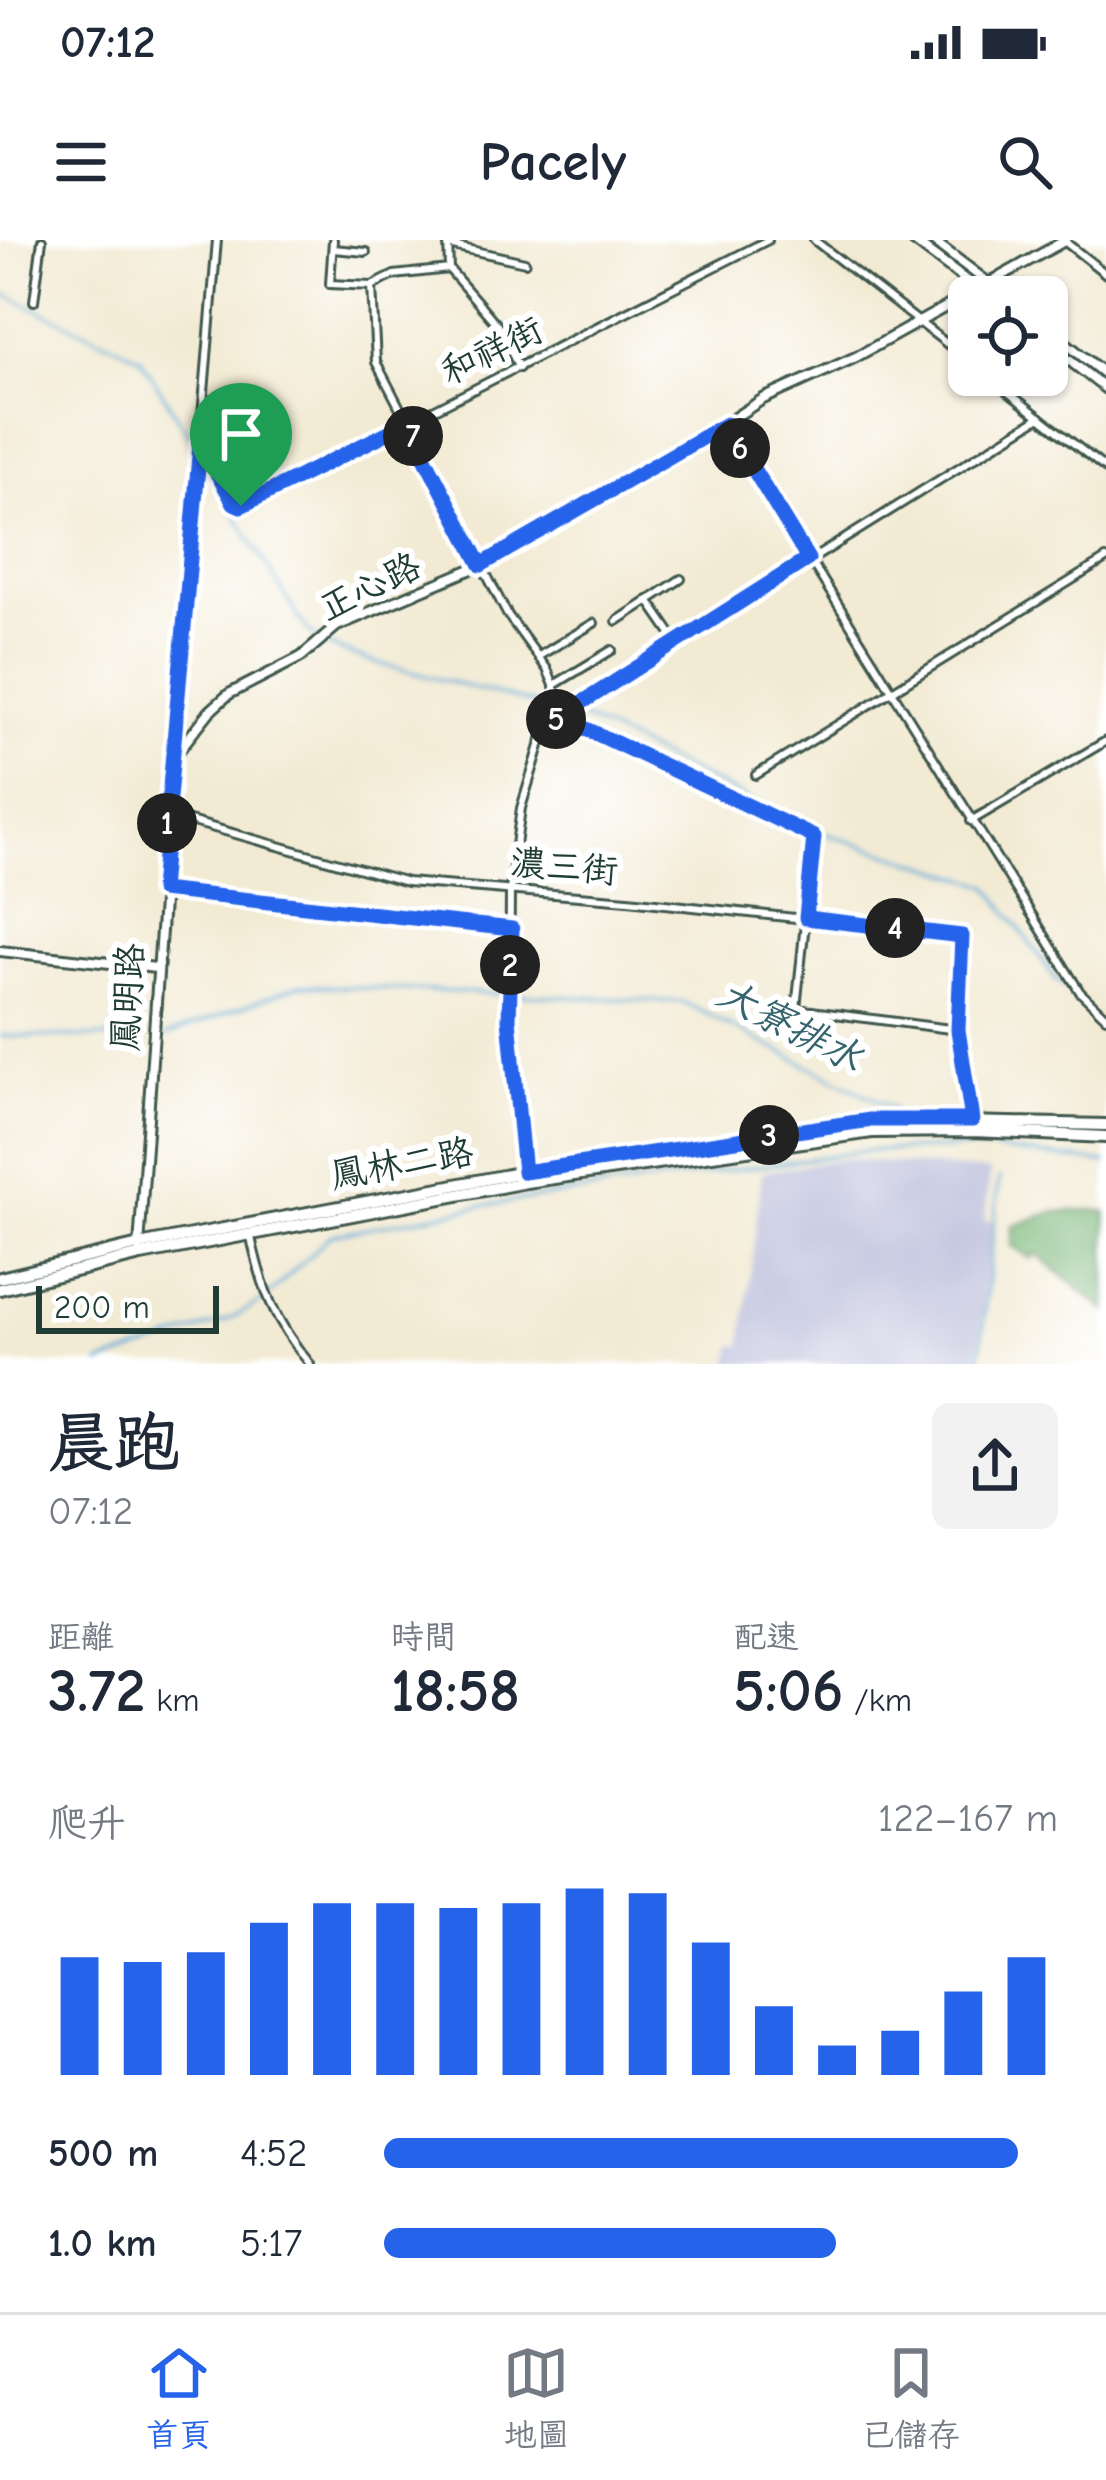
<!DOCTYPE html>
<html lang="zh-TW">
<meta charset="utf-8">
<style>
:root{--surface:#fff;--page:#f2f2f3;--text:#1f2937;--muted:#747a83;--line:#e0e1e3;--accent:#2563eb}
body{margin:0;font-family:"Comic Neue","LXGW WenKai TC",sans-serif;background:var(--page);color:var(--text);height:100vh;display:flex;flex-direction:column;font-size:45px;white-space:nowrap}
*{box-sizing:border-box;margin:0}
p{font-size:39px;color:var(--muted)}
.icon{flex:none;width:66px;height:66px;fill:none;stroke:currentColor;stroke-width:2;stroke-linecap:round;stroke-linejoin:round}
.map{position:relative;height:1124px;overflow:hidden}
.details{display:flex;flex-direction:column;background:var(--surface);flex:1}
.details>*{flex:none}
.tools{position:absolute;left:948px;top:36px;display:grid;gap:24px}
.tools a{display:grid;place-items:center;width:120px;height:120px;border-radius:18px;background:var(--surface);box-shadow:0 3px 9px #0004;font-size:60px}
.scale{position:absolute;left:36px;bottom:30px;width:183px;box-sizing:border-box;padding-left:12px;border:6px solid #1f3d34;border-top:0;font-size:33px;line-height:42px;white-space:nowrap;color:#1f3d34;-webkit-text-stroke:9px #fff;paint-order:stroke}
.pin{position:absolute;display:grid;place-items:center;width:102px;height:102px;color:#fff;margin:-123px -51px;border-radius:50% 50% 50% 0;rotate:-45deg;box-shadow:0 0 12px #0007}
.pin .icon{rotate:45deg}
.km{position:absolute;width:60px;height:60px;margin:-30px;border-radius:50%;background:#222;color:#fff;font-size:33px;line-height:60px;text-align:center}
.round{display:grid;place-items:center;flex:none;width:126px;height:126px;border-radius:18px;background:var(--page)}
.overview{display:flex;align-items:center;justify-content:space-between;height:204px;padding:0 48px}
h1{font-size:66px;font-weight:800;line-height:90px}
.figures{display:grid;grid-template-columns:repeat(3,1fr);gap:18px;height:204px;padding:12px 48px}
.figures div{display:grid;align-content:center}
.figures b{font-size:60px;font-weight:800}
.figures small{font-size:33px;font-weight:400}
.figures p{font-size:33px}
.chart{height:336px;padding:24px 48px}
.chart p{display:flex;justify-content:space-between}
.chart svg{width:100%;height:216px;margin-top:12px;stroke:var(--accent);stroke-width:6}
ul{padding:0 48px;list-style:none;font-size:39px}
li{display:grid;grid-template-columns:192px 144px 1fr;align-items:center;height:90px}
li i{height:30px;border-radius:15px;background:var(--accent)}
.status{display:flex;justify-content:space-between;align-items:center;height:84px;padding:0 60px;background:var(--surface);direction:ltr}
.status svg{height:33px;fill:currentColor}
header{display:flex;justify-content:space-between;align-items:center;height:156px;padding:0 48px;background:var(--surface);font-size:54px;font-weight:800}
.menu{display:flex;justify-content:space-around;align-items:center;height:168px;border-top:3px solid var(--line);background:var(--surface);font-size:33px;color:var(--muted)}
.menu a{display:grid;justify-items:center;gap:6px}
.menu .current{color:var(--accent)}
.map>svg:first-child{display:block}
.industrial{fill:#bfc2dd}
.forest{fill:#78b676;stroke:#4c7a55;stroke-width:3}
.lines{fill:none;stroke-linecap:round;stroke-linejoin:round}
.stream{stroke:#5eabd7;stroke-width:3}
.street-casing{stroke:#3f574c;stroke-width:12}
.secondary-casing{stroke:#3f574c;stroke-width:14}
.primary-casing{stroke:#3f574c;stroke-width:16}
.street{stroke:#fff;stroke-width:6}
.secondary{stroke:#fff;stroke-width:8}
.primary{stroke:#fff;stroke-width:10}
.route-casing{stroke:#fff;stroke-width:24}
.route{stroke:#2563eb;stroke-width:15}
.labels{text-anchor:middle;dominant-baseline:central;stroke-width:12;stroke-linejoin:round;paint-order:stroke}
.street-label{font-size:36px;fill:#1f3d34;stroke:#fff}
.water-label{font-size:39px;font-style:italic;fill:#35646d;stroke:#fff}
</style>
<div class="status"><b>07:12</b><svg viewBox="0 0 49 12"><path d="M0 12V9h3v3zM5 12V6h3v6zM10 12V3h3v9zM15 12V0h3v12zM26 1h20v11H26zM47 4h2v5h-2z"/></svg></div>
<header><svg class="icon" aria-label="menu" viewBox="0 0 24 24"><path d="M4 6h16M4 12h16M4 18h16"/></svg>Pacely<svg class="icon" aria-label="search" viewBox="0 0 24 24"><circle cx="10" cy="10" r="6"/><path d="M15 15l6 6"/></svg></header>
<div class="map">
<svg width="1106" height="1124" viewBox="0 0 1106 1124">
<rect width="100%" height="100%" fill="#fff"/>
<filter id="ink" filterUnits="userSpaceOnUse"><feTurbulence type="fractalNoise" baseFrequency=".00833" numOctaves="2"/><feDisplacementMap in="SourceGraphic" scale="24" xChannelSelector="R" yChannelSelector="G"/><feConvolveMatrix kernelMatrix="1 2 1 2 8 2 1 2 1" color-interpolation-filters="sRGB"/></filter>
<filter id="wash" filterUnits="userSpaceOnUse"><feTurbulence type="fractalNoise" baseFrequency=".004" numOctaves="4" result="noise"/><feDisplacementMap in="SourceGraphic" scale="48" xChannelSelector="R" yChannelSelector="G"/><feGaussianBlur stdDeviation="2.7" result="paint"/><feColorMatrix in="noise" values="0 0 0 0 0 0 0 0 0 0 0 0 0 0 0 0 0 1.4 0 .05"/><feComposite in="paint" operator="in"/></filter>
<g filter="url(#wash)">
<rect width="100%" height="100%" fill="#f2ead3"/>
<path class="industrial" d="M842 919 990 931 985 980 993 982 976 1124H729L734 1105 742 1106 762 932Z"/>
<path class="forest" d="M1093 970 1106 972V1071L1036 1013 1031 1019 1012 1006 1013 986 1053 972Z"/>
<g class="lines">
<g class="stream">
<path d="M0 52 140 117 189 196"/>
<path d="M204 224 299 378 311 394 330 406 369 421 576 475 807 588 988 645 1058 742 1076 752"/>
<path d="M0 796 147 798"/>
<path d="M166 796 299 745 683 762 894 869"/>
<path d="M100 1124 228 1080 261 1062 331 995 476 967 863 911 981 908 1106 923"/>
<path d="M979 1124 999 938"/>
</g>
</g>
</g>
<g filter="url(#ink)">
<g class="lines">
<defs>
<g id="street">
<path d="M333 0 330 44 372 46"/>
<path d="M448 0 449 29 394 35 372 46 376 122 507 374 547 429 554 445V460L521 568 510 650 509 779 524 933"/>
<path d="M814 0 969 121"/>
<path d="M1064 1 1106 34"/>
<path d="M448 5 525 22"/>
<path d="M333 9 366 12"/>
<path d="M449 29 499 87 519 128"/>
<path d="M34 61 42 0"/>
<path d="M986 135 1106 229"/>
<path d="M726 185 1080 752 1106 777"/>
<path d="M200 204 234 263 246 265 768 0"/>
<path d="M648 360 677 402"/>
<path d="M617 381 681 339"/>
<path d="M539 416 594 383"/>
<path d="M554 445 612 410"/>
<path d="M554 460 572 469 1040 177"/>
<path d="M549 477 572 482 814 597 796 769 958 790 972 880"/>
<path d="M173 516 217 0"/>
<path d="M756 535 1106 319"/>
<path d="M168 575 407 642 628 660 962 696 958 790"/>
<path d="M971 581 1106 501"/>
<path d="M165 651 512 689"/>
<path d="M250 993C262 1049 273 1079 310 1124"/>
</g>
<g id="secondary">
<path d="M912 0 988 57"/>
<path d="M932 0 1007 57"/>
<path d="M1047 88 1106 135"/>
<path d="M1047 103 1106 149"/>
<path d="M0 711 156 728"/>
<path d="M139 1007 173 518 210 471 229 454 301 417 337 386 481 325 674 217 763 159 856 117 1066 0"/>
</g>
<g id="primary">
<path d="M0 1038 139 1005 524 932 870 880 1106 885"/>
<path d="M0 1049 141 1015 526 942 872 892 973 891 1106 897"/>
</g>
</defs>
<use href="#street" class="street-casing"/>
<use href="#secondary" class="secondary-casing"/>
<use href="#primary" class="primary-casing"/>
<use href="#street" class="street"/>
<use href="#secondary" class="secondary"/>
<use href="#primary" class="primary"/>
</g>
</g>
<g class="lines" filter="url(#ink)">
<defs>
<path id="route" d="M407 183 481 325 726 184 808 319 572 469 554 460 549 477 572 482 814 597 806 678 962 696 958 790 972 880H870L524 932 509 779 512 689 161 650 200 204 234 263 241 266Z"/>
</defs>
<use href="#route" class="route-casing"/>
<use href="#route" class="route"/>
</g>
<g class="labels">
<g class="street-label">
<text transform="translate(492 111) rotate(-26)">和祥街</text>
<text transform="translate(370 347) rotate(-26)">正心路</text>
<text transform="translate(564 627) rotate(5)">濃三街</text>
<text transform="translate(128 757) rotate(-87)">鳳明路</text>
<text transform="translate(402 924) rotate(-10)">鳳林二路</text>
</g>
<g class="water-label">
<text transform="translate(790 786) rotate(27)">大寮排水</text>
</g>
</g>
</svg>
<div class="tools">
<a><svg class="icon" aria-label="locate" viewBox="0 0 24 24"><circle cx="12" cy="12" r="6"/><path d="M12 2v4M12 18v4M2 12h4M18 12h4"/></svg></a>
</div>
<div class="scale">200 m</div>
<div class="pin" style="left:241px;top:266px;background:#1e9e55"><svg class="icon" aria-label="arrive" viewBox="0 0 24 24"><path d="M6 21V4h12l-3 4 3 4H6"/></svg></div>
<b class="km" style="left:167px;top:583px">1</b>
<b class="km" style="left:510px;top:725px">2</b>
<b class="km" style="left:769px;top:895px">3</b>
<b class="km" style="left:895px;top:688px">4</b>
<b class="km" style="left:556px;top:479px">5</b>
<b class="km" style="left:740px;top:208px">6</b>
<b class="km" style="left:413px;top:196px">7</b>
</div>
<section class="details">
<div class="overview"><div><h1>晨跑</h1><p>07:12</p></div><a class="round"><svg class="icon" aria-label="share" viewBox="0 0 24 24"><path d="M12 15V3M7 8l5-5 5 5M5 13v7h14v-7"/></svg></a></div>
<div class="figures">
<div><p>距離</p><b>3.72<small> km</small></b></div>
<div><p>時間</p><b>18:58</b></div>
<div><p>配速</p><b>5:06<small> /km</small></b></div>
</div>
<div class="chart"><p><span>爬升</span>122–167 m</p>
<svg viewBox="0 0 160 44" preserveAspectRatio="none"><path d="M5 44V20M15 44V21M25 44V19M35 44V13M45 44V9M55 44V9M65 44V10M75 44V9M85 44V6M95 44V7M105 44V17M115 44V30M125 44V38M135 44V35M145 44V27M155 44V20"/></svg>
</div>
<ul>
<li><b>500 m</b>4:52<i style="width:94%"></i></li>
<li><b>1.0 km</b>5:17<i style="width:67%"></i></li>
</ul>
</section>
<nav class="menu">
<a class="current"><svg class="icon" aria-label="home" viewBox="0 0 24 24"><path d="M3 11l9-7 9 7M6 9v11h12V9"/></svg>首頁</a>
<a><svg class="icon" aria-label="map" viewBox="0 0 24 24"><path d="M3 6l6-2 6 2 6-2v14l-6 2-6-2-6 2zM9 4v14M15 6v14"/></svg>地圖</a>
<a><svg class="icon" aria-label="saved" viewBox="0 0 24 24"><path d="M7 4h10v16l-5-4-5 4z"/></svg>已儲存</a>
</nav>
